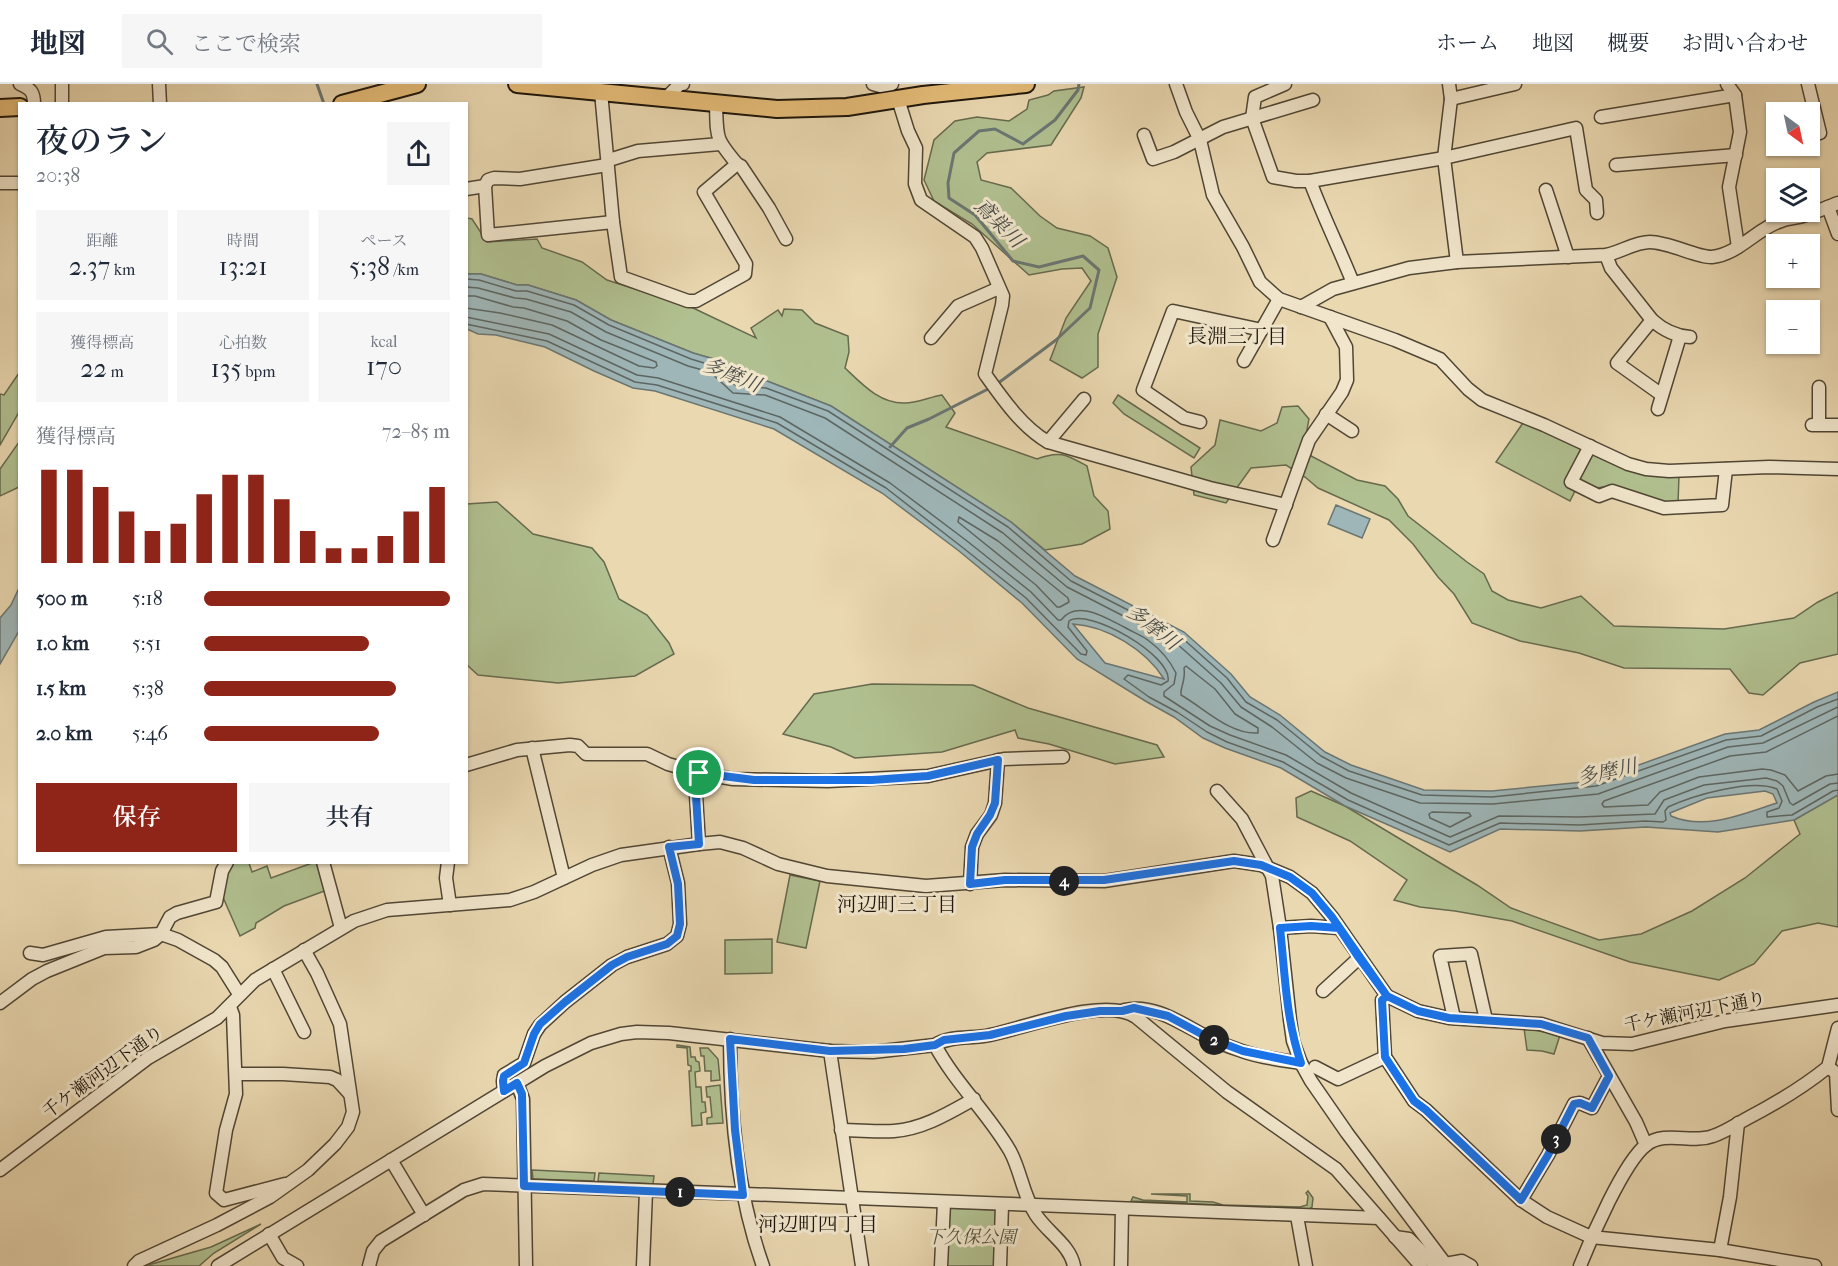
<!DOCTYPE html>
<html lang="ja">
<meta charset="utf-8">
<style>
:root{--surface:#fff;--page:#f6f6f7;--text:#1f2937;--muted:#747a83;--line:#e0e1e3;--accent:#8f2418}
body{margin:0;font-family:"IM FELL French Canon","Noto Serif JP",serif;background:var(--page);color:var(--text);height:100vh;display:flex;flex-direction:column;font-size:22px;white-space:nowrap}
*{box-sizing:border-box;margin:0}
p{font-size:20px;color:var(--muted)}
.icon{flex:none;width:33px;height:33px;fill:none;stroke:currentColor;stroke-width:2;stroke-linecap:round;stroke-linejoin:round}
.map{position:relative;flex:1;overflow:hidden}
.sheet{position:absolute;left:18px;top:18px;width:450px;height:762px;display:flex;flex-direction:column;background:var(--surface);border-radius:0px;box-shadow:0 2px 4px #0004}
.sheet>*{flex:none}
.needle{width:39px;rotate:147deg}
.buttons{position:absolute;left:1766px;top:18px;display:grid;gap:12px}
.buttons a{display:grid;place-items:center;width:54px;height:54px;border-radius:0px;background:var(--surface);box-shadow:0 2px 4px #0004;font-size:30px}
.pin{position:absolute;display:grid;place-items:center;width:51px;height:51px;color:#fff;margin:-26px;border:3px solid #fff;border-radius:50%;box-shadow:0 2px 6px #0007}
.km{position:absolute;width:30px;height:30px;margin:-15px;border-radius:50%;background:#222;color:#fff;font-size:16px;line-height:30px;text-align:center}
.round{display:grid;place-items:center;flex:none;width:63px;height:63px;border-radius:0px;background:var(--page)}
.summary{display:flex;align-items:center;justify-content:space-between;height:102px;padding:0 18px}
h1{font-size:33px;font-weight:600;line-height:45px}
.metrics{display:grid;grid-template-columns:repeat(3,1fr);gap:9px;height:102px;padding:6px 18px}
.metrics div{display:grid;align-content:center;border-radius:0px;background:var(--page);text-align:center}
.metrics b{font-size:26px;font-weight:600}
.metrics small{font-size:16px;font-weight:400}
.metrics p{font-size:16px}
.chart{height:168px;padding:12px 18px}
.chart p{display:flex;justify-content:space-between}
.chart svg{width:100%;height:108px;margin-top:6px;stroke:var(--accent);stroke-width:6}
.action{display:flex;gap:12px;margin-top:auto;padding:12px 18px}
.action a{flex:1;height:69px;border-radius:0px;background:var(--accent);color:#fff;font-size:24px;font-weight:600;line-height:69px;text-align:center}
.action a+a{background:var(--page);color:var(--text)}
ul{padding:0 18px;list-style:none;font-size:20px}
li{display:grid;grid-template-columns:96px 72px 1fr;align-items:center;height:45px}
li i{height:15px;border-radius:8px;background:var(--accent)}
header{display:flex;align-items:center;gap:36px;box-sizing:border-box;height:84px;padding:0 30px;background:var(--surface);border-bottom:2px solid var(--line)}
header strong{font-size:28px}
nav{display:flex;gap:33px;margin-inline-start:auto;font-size:21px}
.search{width:420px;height:54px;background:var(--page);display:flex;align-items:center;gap:15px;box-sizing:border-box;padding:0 21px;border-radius:0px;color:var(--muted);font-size:22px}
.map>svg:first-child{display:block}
.green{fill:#b1c090;stroke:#666a4e;stroke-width:1.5}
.water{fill:#9eb6b8;stroke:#6a7673;stroke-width:1.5;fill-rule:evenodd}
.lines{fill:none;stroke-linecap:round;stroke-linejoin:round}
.shore{stroke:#5d6662;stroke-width:1.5}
.stream{stroke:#6a7673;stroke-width:3}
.minor-casing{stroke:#504634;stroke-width:15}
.highway-casing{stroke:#1c150b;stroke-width:20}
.minor{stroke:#f1e6cc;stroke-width:12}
.highway{stroke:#e5bc78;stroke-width:16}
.route-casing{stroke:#fff;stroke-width:12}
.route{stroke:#1a73e8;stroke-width:8}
.labels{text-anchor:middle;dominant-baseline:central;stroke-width:6;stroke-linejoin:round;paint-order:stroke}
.street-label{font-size:18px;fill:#1c150b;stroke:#f1e6cc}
.park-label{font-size:18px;font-style:italic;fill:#50513a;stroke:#f1e6cc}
.water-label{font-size:20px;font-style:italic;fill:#4a4d48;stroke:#f1e6cc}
.neighbourhood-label{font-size:20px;fill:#1c150b;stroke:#f1e6cc}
</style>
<header>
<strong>地図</strong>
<div class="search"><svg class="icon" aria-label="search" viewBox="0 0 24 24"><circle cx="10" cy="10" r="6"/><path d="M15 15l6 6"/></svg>ここで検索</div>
<nav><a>ホーム</a><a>地図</a><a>概要</a><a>お問い合わせ</a></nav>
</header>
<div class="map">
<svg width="1838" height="1182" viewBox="0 0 1838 1182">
<rect width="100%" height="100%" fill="#ead8b1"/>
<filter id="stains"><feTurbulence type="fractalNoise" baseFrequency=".00333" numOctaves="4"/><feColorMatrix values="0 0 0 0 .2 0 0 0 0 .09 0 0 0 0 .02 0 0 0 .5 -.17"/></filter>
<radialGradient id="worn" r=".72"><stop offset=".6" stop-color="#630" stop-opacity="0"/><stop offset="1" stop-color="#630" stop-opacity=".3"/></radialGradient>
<g class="green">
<path d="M1084 3 1081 14 1051 61 987 69 977 78 981 96 1011 104 1040 132 1057 144 1090 152 1108 164 1117 193 1098 250V283L1082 294 1050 276 1066 234 1091 197 1082 184 1062 185 1029 191 972 140 934 117 924 96 934 56 955 37 977 33 1009 37 1027 25 1029 16 1048 11 1054 7Z"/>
<path d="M467 134 472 135 487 158 537 155 542 164 582 178 607 196 691 223 756 254 751 244 778 226 782 232 784 225 802 226 815 239 848 252 849 268 845 284C862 300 880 320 905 319 916 319 930 313 942 311L955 329 946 343 1037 375C1060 366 1067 371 1087 382L1094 412 1108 427 1110 445 1082 460 1045 466 1011 438 831 322 767 297 738 296 717 276 693 269 611 236 576 216 528 201H517L481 190H467Z"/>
<path d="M19 289V328L0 361V310L4 311Z"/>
<path d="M1118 311 1200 364 1194 374 1124 330 1113 319Z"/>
<path d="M1298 322 1309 335 1306 351 1311 372 1357 396 1385 402 1398 415 1408 432 1467 478 1484 490 1492 507 1508 516 1541 524 1581 512 1614 542 1724 545 1794 534 1818 518 1838 508V570L1800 579 1763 611 1749 609 1730 585 1624 584 1579 569 1520 557 1472 539 1454 510 1438 493 1413 460 1389 436 1318 404 1305 393 1286 381 1251 384 1226 419 1194 411 1191 383 1215 361 1220 336 1261 347 1277 339 1282 323Z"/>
<path d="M1525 336 1581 360 1583 366 1577 403 1570 417 1496 378Z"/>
<path d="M19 358V403L0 412V385Z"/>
<path d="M1590 368 1679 391 1678 420H1670L1612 402 1596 404 1577 394Z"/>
<path d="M497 418 533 450 592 464 604 478 619 515 647 531 669 559 674 570 635 592 558 599 478 591 467 581V420Z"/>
<path d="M872 600 973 601 1028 624 1157 661 1164 673 1115 680 1049 660 1018 654 1015 646 942 668 855 674 831 663 783 650 814 610Z"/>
<path d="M1311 707 1345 722 1477 801 1511 824 1599 856 1641 850 1692 827 1745 794 1800 750 1794 736 1838 711V843L1818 839 1782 847 1754 880 1719 896 1630 878 1512 837 1455 827 1420 823 1394 816 1407 796 1350 757 1297 733 1296 714Z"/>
<path d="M231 779H249L252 788 267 782 271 794 312 779H319L327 806 284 822 256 839 255 844 240 852 222 811V805Z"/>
<path d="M790 791 820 797 806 864 777 858Z"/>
<path d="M772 855V889L725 890V856Z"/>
<path d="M1524 944 1560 951 1554 970 1542 967 1527 966Z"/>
<path d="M677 961 690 963 691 973H695L696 977 699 978 700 987 695 988 696 1003H701L702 1018H705L706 1028 701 1029 702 1041 692 1042 689 987H691V982L688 981 687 964 677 963Z"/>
<path d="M700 964H708L718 975 720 996 711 997V987H705L704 972H701Z"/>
<path d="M720 1001 723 1039 707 1040V1034L712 1033 710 1013H707L706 1003Z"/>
<path d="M532 1086 595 1089 594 1097 533 1095Z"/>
<path d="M599 1089 654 1092 653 1100 598 1097Z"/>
<path d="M1308 1107 1313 1114 1312 1123 1309 1125 1131 1117 1133 1113 1143 1116 1187 1118V1112L1151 1110H1190V1117L1213 1118 1223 1121 1300 1123 1307 1121 1308 1112 1306 1109Z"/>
<path d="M950 1124 995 1126 998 1129 996 1182H944L946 1127Z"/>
<path d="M261 1140 214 1169 199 1182H145L211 1163Z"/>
</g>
<g class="water">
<path d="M466 190H481L517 201H528L576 216 611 236 693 269 717 276 738 296 767 297 831 322 1011 438 1075 492 1184 548 1231 590 1250 613 1280 631 1325 668 1351 681 1424 706 1492 707 1594 697 1725 650 1759 646 1814 618 1838 608V711L1794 736 1718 748 1646 743 1580 747 1500 745 1450 768 1345 722 1281 684 1225 664 1203 654 1174 633 1147 618 1077 575 1022 519 959 467 882 409 774 345 655 307 633 304 594 287 545 263 496 251 478 250 467 245ZM1073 540C1107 542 1146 566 1164 595L1105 579ZM1765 707 1773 710 1777 719C1743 730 1705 747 1671 732L1670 729 1707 714Z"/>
<path d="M1336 421 1370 435 1362 454 1328 440Z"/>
<path d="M19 504V547L0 580V534L11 521Z"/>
</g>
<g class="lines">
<g class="shore">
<path d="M466 195 479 196 516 207H527L574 221 609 241 691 275 714 282 736 302 766 304 828 327 1008 443 1071 497 1181 553 1227 594 1246 618 1277 636 1321 672 1349 687 1422 711 1492 713 1596 702 1726 656 1761 652 1817 623 1838 615"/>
<path d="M466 203 478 204 515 214 526 215 571 228 606 248 688 282 710 288 733 309 765 311 825 334 1003 449 1067 503 1176 559 1221 599 1241 623 1272 643 1317 679 1346 694 1420 719 1493 720 1598 710 1728 663 1763 659 1838 623"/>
<path d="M466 212H475L513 223 524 224 567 237 601 256 656 278 657 282 654 284 639 282 552 241 500 229 466 224"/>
<path d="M466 233 549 250 637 291 658 294 780 333 890 399 967 457 1031 508 1058 536H1061C1077 515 1106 534 1124 543 1132 548 1142 551 1149 557 1160 565 1170 577 1176 589L1174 600 1164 608V612L1210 642 1230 651 1286 671 1351 709 1450 753 1499 732 1579 733 1655 730 1664 716 1704 701 1766 694 1777 697 1783 702 1790 719 1793 721 1830 700 1838 699"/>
<path d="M466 240 547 257 635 298 657 301 777 339 886 404 962 463 1026 514 1081 570 1086 571 1087 567 1068 543 1069 537C1088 523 1173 572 1168 597L1161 601 1128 591 1124 595 1149 613 1177 628 1207 648 1227 658 1283 678 1348 716 1449 761 1500 739 1579 741 1645 737 1663 738 1666 736 1665 727 1668 723C1692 712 1751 694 1777 705L1782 717 1779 724 1767 728V733L1792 731 1833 707 1838 706"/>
<path d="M959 433 998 457 1068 514 1069 518 1060 523H1057L1036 501 958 438Z"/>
<path d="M1186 582 1215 605 1235 630 1258 644V649C1230 651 1204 624 1181 611 1180 603 1186 597 1184 584Z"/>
<path d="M1838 632 1766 668 1730 672 1604 717 1602 720 1604 723 1648 721 1660 708 1699 693 1762 685 1771 686 1785 691 1798 707 1826 692 1838 690"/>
<path d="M1432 728 1469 729 1471 732 1450 743 1430 734 1429 730Z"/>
</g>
<g class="stream">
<path d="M317 0 324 20"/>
<path d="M997 300 1056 256 1090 224 1099 186 1083 172 1039 183 1013 177 975 131 949 114 948 99 954 69 979 47 995 45 1023 60 1055 36 1078 6 1079 0"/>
<path d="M890 363 907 344 929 335 992 303"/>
</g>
<defs>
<g id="minor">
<path d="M20 0C31 5 34 8 34 20"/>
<path d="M159 0 160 20"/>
<path d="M873 0 880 2 892 0"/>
<path d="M1176 0 1186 28 1200 56 1213 111 1243 163 1260 198 1279 215 1395 256 1440 275 1468 305 1482 316 1544 341 1628 380 1646 385 1669 387 1769 383 1838 385"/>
<path d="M1285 0 1255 13 1252 34 1273 93 1296 97H1310L1444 74 1576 44 1586 106 1596 116 1597 129"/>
<path d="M1449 0 1451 15 1444 74 1457 178"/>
<path d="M1727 0 1735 11 1740 48 1729 103 1738 163"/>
<path d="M1808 0 1820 49"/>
<path d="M601 8 613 138 621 193 688 217H696L745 190 746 180 704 108 737 80C715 54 717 54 716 20"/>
<path d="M665 15 680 0H683"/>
<path d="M898 15 908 47 916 64 915 100 921 116 975 153 982 164 1003 212 1002 221 985 290C1002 314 1022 343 1048 358L1210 404 1286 421"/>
<path d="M1451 15 1515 0"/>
<path d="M62 20V0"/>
<path d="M1601 33 1735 11"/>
<path d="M1144 51 1153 75 1174 68 1223 43 1313 16"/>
<path d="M609 76 638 67 720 60"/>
<path d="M737 80 741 82 769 124 786 155"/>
<path d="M607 81 520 95 494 94 488 96 485 102 488 151 613 138"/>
<path d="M1616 81 1736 71"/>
<path d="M1310 97C1323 132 1339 164 1353 199"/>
<path d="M0 99H20"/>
<path d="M466 105 485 102"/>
<path d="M1546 106 1568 173"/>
<path d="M1828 123 1838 150"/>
<path d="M1606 171 1611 184 1652 236C1662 245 1676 252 1690 253"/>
<path d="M1301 223 1333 205 1409 184 1457 178 1606 171C1621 168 1635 158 1650 158 1669 158 1698 174 1712 173 1739 170 1756 145 1781 137 1788 134 1796 134 1803 132 1815 129 1827 123 1838 119"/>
<path d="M1652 236 1617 279 1662 311"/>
<path d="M931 254 958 222 999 204"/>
<path d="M1244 277 1279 215"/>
<path d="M1658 325 1680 252"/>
<path d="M1326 330 1352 347"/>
<path d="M1200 338 1184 334 1143 306 1173 227 1262 246"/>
<path d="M1819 340V303"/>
<path d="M1812 341H1838"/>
<path d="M1048 358 1084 315"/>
<path d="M1590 362 1571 398 1599 412 1612 407 1664 424 1722 421 1726 385"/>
<path d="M1273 456 1309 356 1342 308 1347 296 1346 263 1330 233"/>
<path d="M532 664 564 794"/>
<path d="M466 681 517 666 570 661 578 662 586 670H647L668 680 699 689 733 695 828 697 928 692 1004 675 1063 673"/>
<path d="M1217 707 1242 735 1272 792 1280 844 1290 936 1293 957 1301 979 1311 997 1347 1049 1447 1182"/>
<path d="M699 760 696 711 699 689"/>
<path d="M323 778 341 844"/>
<path d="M448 778 446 794 450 821"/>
<path d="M970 800 972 763 977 750 991 731 995 719 998 676"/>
<path d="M1280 844 1311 842 1339 844"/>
<path d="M30 869 43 871 106 853 161 850 178 856 214 876 222 883 239 910"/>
<path d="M273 885 304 948"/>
<path d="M1323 907 1359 874"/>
<path d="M1387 912 1382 916 1385 973 1414 1017 1426 1026 1521 1116 1547 1133 1591 1153 1720 1166 1815 1182"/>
<path d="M0 919 32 895 47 887 104 864 136 863 154 856 161 850 170 833 177 829 216 818 222 787 227 778"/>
<path d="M230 923 233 931 236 1010 226 1046 216 1109 224 1116 285 1100"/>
<path d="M1124 926C1154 919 1182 940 1207 953 1218 959 1230 963 1242 967 1261 974 1281 976 1301 979"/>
<path d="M1454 934 1440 872 1471 870 1486 936"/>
<path d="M1588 954 1636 1038 1646 1061"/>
<path d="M730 955C730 1032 737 1110 763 1182"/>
<path d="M935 961C955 999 988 1029 1010 1067 1021 1087 1023 1112 1036 1131 1048 1149 1070 1161 1074 1182"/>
<path d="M830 967 862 1182"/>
<path d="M1315 983 1338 995 1385 973"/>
<path d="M1828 983 1836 989 1838 1026"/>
<path d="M236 990H283L330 993 337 996 349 1009"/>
<path d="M517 999 523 1015 526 1182"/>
<path d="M504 1007 503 997 504 991 524 979 534 950 540 941 565 918 612 881 627 873 667 860 677 852 680 840 678 799 669 763"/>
<path d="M841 1046C859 1046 877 1048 894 1047 923 1045 949 1029 974 1015"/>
<path d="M391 1076 424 1131"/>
<path d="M0 1086 148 974 217 934 255 896 354 837 387 826 510 816 534 808 592 781 621 771 699 760 720 758 743 764 778 780 827 792 926 802 1005 796 1104 797 1234 777 1261 781 1290 793 1312 809 1332 833 1387 912 1418 927 1449 934 1541 940 1602 959 1632 960 1725 937 1838 921"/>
<path d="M1521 1116 1548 1071 1574 1020 1580 1019 1592 1024 1609 992"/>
<path d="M1297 1132 1306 1182"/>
<path d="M269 1150 283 1174 297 1182"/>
<path d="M1395 1153 1409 1155 1436 1182"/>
<path d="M1720 1166 1730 1113 1738 1039"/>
<path d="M1445 1180 1462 1177 1471 1182"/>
<path d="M134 1182 139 1177 217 1141 270 1113 308 1086 335 1060 348 1043 353 1028 340 940 317 889 304 866"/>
<path d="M218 1182 545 982 591 959 621 950 637 948 669 949 830 967 873 968 935 961C951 951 972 955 990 951 1025 944 1105 912 1136 933L1227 1008 1336 1085 1421 1182"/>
<path d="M369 1182 373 1167 381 1157 464 1106 483 1100 1379 1134"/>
<path d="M643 1182 646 1107"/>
<path d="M941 1182 944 1119"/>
<path d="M1000 1182 1002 1121"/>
<path d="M1121 1182 1122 1125"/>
<path d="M1580 1182C1591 1154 1624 1078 1646 1061 1665 1046 1692 1060 1713 1052 1725 1048 1735 1041 1746 1035 1775 1020 1802 1004 1828 983L1838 944"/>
</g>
<g id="highway">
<path d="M517 0 777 25 847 23 923 11 1026 0"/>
<path d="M342 20 417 0"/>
<path d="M0 24 20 23"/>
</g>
</defs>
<use href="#minor" class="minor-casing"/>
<use href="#highway" class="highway-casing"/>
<use href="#minor" class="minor"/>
<use href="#highway" class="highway"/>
</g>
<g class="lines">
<defs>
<path id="route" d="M699 689 696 711 699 760 669 763 678 800 680 840 677 852 667 860 627 873 612 881 565 918 540 940 534 950 524 979 504 992 503 997 504 1007 517 999 522 1010 524 1102 743 1111 735 1046 730 955 830 967 904 965 935 961 944 956 990 951 1066 932 1100 927H1122L1134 924 1168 932 1209 954 1243 967 1301 979C1286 936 1285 890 1280 844L1311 842 1339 844 1359 874 1387 912 1418 927 1449 934 1541 940 1588 954 1609 992 1592 1024 1580 1019 1574 1020 1548 1071 1521 1116 1426 1026 1414 1017 1385 973 1382 916 1387 912 1332 833 1312 809 1290 793 1261 781 1234 777 1104 796H1005L970 800 972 763 977 750 990 731 995 719 998 676 928 692 872 696H754L699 689"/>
</defs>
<use href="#route" class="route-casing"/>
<use href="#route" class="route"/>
</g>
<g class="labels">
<g class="street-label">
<text transform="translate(1695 928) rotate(-11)">千ケ瀬河辺下通り</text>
<text transform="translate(103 988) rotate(-36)">千ケ瀬河辺下通り</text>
</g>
<g class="park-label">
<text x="971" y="1153">下久保公園</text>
</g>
<g class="water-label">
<text transform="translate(999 139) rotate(45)">鳶巣川</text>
<text transform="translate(732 291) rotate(22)">多摩川</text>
<text transform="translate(1153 543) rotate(38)">多摩川</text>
<text transform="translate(1607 688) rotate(-12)">多摩川</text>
</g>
<g class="neighbourhood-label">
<text x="1237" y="252">長淵三丁目</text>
<text x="897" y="820">河辺町三丁目</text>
<text x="818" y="1140">河辺町四丁目</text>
</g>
</g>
<rect width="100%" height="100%" filter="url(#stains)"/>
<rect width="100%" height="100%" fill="url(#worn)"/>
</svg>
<div class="buttons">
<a><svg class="needle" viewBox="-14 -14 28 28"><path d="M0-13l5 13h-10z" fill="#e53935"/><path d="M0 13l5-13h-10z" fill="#747a83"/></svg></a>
<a><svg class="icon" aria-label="layers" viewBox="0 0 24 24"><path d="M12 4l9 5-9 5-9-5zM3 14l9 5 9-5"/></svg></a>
<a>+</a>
<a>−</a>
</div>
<div class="pin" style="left:699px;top:689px;background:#1e9e55"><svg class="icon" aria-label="arrive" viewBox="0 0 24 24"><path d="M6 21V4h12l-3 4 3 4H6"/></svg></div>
<b class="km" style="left:680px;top:1108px">1</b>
<b class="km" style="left:1214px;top:956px">2</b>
<b class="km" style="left:1556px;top:1055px">3</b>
<b class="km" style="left:1064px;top:797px">4</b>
<section class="sheet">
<div class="summary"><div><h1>夜のラン</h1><p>20:38</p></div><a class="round"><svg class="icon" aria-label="share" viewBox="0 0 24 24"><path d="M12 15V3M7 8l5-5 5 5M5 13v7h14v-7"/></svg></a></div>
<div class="metrics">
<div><p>距離</p><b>2.37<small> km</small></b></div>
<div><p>時間</p><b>13:21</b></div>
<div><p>ペース</p><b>5:38<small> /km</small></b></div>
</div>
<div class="metrics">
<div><p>獲得標高</p><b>22<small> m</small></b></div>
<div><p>心拍数</p><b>135<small> bpm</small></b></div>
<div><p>kcal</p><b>170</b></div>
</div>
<div class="chart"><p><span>獲得標高</span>72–85 m</p>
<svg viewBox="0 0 160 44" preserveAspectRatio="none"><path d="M5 44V6M15 44V6M25 44V13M35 44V23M45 44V31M55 44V28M65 44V16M75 44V8M85 44V8M95 44V18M105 44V31M115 44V38M125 44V38M135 44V33M145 44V23M155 44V13"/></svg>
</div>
<ul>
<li><b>500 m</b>5:18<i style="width:100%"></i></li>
<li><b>1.0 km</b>5:51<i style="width:67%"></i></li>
<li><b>1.5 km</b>5:38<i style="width:78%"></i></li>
<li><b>2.0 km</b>5:46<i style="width:71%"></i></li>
</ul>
<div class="action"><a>保存</a><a>共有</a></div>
</section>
</div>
